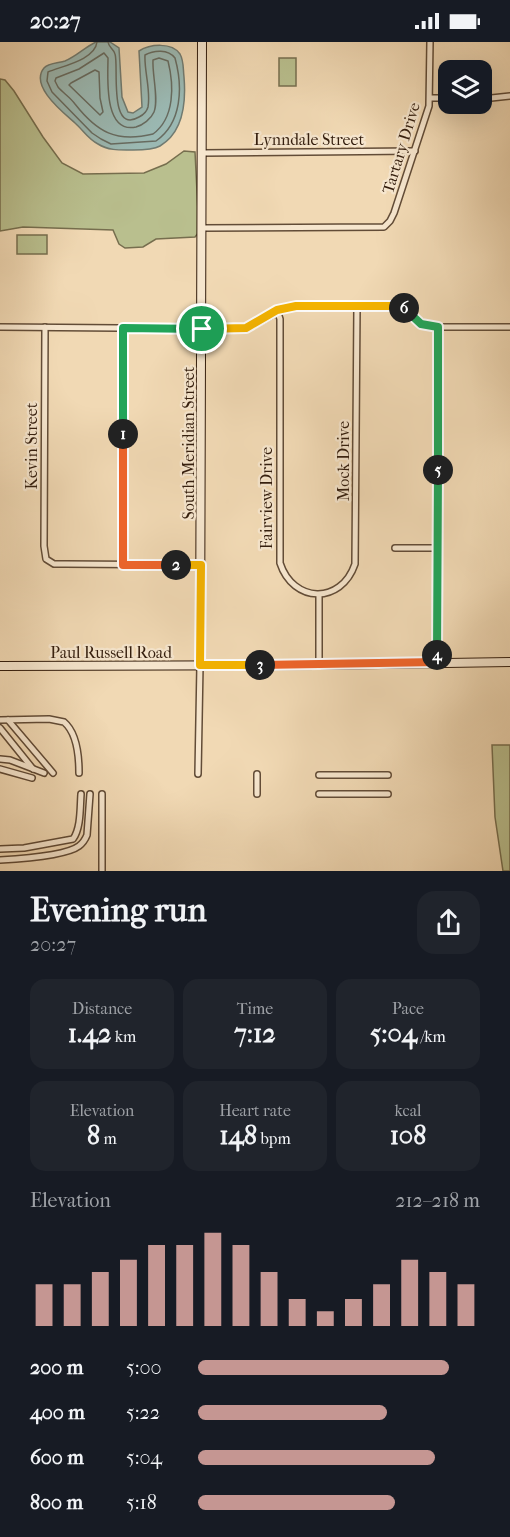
<!DOCTYPE html>
<meta charset="utf-8">
<style>
:root{--surface:#171b24;--page:#20242c;--text:#f1f3f6;--muted:#9ea1a6;--accent:#c59692}
body{margin:0;font-family:"IM FELL French Canon",serif;background:var(--page);color:var(--text);height:100vh;display:flex;flex-direction:column;font-size:22px;white-space:nowrap}
*{box-sizing:border-box;margin:0}
p{font-size:20px;color:var(--muted)}
.icon{flex:none;width:33px;height:33px;fill:none;stroke:currentColor;stroke-width:2;stroke-linecap:round;stroke-linejoin:round}
.map{position:relative;height:829px;overflow:hidden}
.sheet{display:flex;flex-direction:column;background:var(--surface);flex:1}
.sheet>*{flex:none}
.controls{position:absolute;left:438px;top:18px;display:grid;gap:12px}
.controls a{display:grid;place-items:center;width:54px;height:54px;border-radius:12px;background:var(--surface);box-shadow:0 6px 24px #0002;font-size:30px}
.pin{position:absolute;display:grid;place-items:center;width:51px;height:51px;color:#fff;margin:-26px;border:3px solid #fff;border-radius:50%;box-shadow:0 2px 6px #0007}
.km{position:absolute;width:30px;height:30px;margin:-15px;border-radius:50%;background:#222;color:#fff;font-size:16px;line-height:30px;text-align:center}
.round{display:grid;place-items:center;flex:none;width:63px;height:63px;border-radius:18px;background:var(--page)}
.summary{display:flex;align-items:center;justify-content:space-between;height:102px;padding:0 30px}
h1{font-size:33px;font-weight:700;line-height:45px}
.figures{display:grid;grid-template-columns:repeat(3,1fr);gap:9px;height:102px;padding:6px 30px}
.figures div{display:grid;align-content:center;border-radius:15px;background:var(--page);text-align:center}
.figures b{font-size:26px;font-weight:700}
.figures small{font-size:16px;font-weight:400}
.figures p{font-size:16px}
.chart{height:168px;padding:12px 30px}
.chart p{display:flex;justify-content:space-between}
.chart svg{width:100%;height:108px;margin-top:6px;stroke:var(--accent);stroke-width:6}
ul{padding:0 30px;list-style:none;font-size:20px}
li{display:grid;grid-template-columns:96px 72px 1fr;align-items:center;height:45px}
li i{height:15px;border-radius:8px;background:var(--accent)}
.status{display:flex;justify-content:space-between;align-items:center;height:42px;padding:0 30px;background:var(--surface);direction:ltr}
.status svg{height:16px;fill:currentColor}
.map>svg:first-child{display:block}
.green{fill:#b9bf8e;stroke:#766e4e;stroke-width:1.5}
.water{fill:#9bb9b3;stroke:#717b71;stroke-width:1.5}
.lines{fill:none;stroke-linecap:round;stroke-linejoin:round}
.shore{stroke:#676b60;stroke-width:1.5}
.street-casing{stroke:#624c37;stroke-width:8}
.secondary-casing{stroke:#331d0d;stroke-width:10}
.street{stroke:#f6e6ce;stroke-width:5}
.secondary{stroke:#f6e6ce;stroke-width:8}
.split-1-casing{stroke:#fff;stroke-width:12}
.split-2-casing{stroke:#fff;stroke-width:12}
.split-3-casing{stroke:#fff;stroke-width:12}
.split-4-casing{stroke:#fff;stroke-width:12}
.split-5-casing{stroke:#fff;stroke-width:12}
.split-6-casing{stroke:#fff;stroke-width:12}
.split-7-casing{stroke:#fff;stroke-width:12}
.split-1{stroke:#22a559;stroke-width:8}
.split-2{stroke:#f0652b;stroke-width:8}
.split-3{stroke:#f5b400;stroke-width:8}
.split-4{stroke:#f0652b;stroke-width:8}
.split-5{stroke:#22a559;stroke-width:8}
.split-6{stroke:#22a559;stroke-width:8}
.split-7{stroke:#f5b400;stroke-width:8}
.labels{text-anchor:middle;dominant-baseline:central;stroke-width:4.5;stroke-linejoin:round;paint-order:stroke}
.street-label{font-size:16px;fill:#331d0d;stroke:#f6e6ce}
</style>
<div class="status"><b>20:27</b><svg viewBox="0 0 49 12"><path d="M0 12V9h3v3zM5 12V6h3v6zM10 12V3h3v9zM15 12V0h3v12zM26 1h20v11H26zM47 4h2v5h-2z"/></svg></div>
<div class="map">
<svg width="510" height="829" viewBox="0 0 510 829">
<rect width="100%" height="100%" fill="#f1d9b4"/>
<filter id="stains"><feTurbulence type="fractalNoise" baseFrequency=".00333" numOctaves="4"/><feColorMatrix values="0 0 0 0 .2 0 0 0 0 .09 0 0 0 0 .02 0 0 0 .5 -.17"/></filter>
<radialGradient id="worn" r=".72"><stop offset=".6" stop-color="#630" stop-opacity="0"/><stop offset="1" stop-color="#630" stop-opacity=".3"/></radialGradient>
<g class="green">
<rect x="279" y="16" width="17" height="28"/>
<path d="M0 37 5 38 14 49 43 95 62 121 83 132 144 131 166 122 184 109 195 110 199 190 195 195 156 197 143 205 125 206 119 202 113 188 23 185 0 189Z"/>
<rect x="17" y="193" width="30" height="19"/>
<path d="M492 703H510V829H503L495 775Z"/>
</g>
<path class="water" d="M96 0H110L119 6 122 55 128 70 133 71 142 65 139 9C150 2 172 0 180 12 184 19 183 27 184 35 186 59 184 90 160 104 153 108 142 108 133 108 121 108 109 109 98 102 88 97 83 88 75 81 64 71 29 44 44 26 48 21 59 21 65 19 77 14 85 5 96 0Z"/>
<g class="lines">
<g class="shore">
<path d="M97 0C95 18 62 24 48 30L47 39 52 50 92 91 101 97 111 102 156 99C182 81 183 45 175 16 168 7 154 8 145 13 144 29 151 48 148 65 147 69 143 73 139 75 108 93 119 22 115 12 113 6 109 6 108 0"/>
<path d="M104 11 108 16C108 34 103 92 136 85 143 83 151 77 154 70 159 58 152 32 153 18L159 16 168 19C174 43 175 76 153 92 116 101 97 90 75 62 70 55 63 51 58 45L55 39 56 36 79 27Z"/>
<path d="M95 28 99 30 100 56 103 70 100 73 69 43 71 41Z"/>
</g>
<defs>
<g id="street">
<path d="M430 56H448"/>
<path d="M482 57 510 54"/>
<path d="M203 111 415 109"/>
<path d="M202 186 384 185 390 179 394 171 429 64 430 0"/>
<path d="M277 268 280 277V521C293 561 341 563 355 522L357 264"/>
<path d="M0 285 237 287 252 284 285 266 396 264C412 267 416 282 432 285H510"/>
<path d="M45 285 44 504 46 517 54 522H65L201 523"/>
<path d="M395 506H437"/>
<path d="M123 523V286"/>
<path d="M319 553V623"/>
<path d="M437 620 438 285"/>
<path d="M0 678 49 677 64 680C77 691 79 715 79 731"/>
<path d="M8 678 53 731"/>
<path d="M0 686 33 727"/>
<path d="M0 717 10 718 44 731"/>
<path d="M0 727 32 736"/>
<path d="M198 732 200 623"/>
<path d="M257 732V752"/>
<path d="M319 733H388"/>
<path d="M102 752V829"/>
<path d="M319 752H388"/>
<path d="M0 807 24 806 73 797C81 786 80 766 81 752"/>
<path d="M0 818C17 817 66 814 79 804 83 801 85 798 87 793L90 752"/>
</g>
<g id="secondary">
<path d="M200 623 202 0"/>
<path d="M0 624 319 623 510 620"/>
</g>
</defs>
<use href="#street" class="street-casing"/>
<use href="#secondary" class="secondary-casing"/>
<use href="#street" class="street"/>
<use href="#secondary" class="secondary"/>
</g>
<g class="lines">
<defs>
<path id="split-1" d="M123 392V286L202 287"/>
<path id="split-2" d="M123 392V523H176"/>
<path id="split-3" d="M176 523H201L200 623H260"/>
<path id="split-4" d="M260 623 437 620V613"/>
<path id="split-5" d="M437 613 438 428"/>
<path id="split-6" d="M404 266 421 282 438 285V428"/>
<path id="split-7" d="M202 287 246 286 277 268 296 264H396L404 266"/>
</defs>
<use href="#split-1" class="split-1-casing"/>
<use href="#split-2" class="split-2-casing"/>
<use href="#split-3" class="split-3-casing"/>
<use href="#split-4" class="split-4-casing"/>
<use href="#split-5" class="split-5-casing"/>
<use href="#split-6" class="split-6-casing"/>
<use href="#split-7" class="split-7-casing"/>
<use href="#split-1" class="split-1"/>
<use href="#split-2" class="split-2"/>
<use href="#split-3" class="split-3"/>
<use href="#split-4" class="split-4"/>
<use href="#split-5" class="split-5"/>
<use href="#split-6" class="split-6"/>
<use href="#split-7" class="split-7"/>
</g>
<g class="labels">
<g class="street-label">
<text x="309" y="97">Lynndale Street</text>
<text transform="translate(401 106) rotate(-73)">Tartary Drive</text>
<text transform="translate(188 401) rotate(-90)">South Meridian Street</text>
<text transform="translate(31 404) rotate(-90)">Kevin Street</text>
<text transform="translate(343 419) rotate(-90)">Mock Drive</text>
<text transform="translate(266 456) rotate(-90)">Fairview Drive</text>
<text x="111" y="610">Paul Russell Road</text>
</g>
</g>
<rect width="100%" height="100%" filter="url(#stains)"/>
<rect width="100%" height="100%" fill="url(#worn)"/>
</svg>
<div class="controls">
<a><svg class="icon" aria-label="layers" viewBox="0 0 24 24"><path d="M12 4l9 5-9 5-9-5zM3 14l9 5 9-5"/></svg></a>
</div>
<div class="pin" style="left:202px;top:287px;background:#1e9e55"><svg class="icon" aria-label="arrive" viewBox="0 0 24 24"><path d="M6 21V4h12l-3 4 3 4H6"/></svg></div>
<b class="km" style="left:123px;top:392px">1</b>
<b class="km" style="left:176px;top:523px">2</b>
<b class="km" style="left:260px;top:623px">3</b>
<b class="km" style="left:437px;top:613px">4</b>
<b class="km" style="left:438px;top:428px">5</b>
<b class="km" style="left:404px;top:266px">6</b>
</div>
<section class="sheet">
<div class="summary"><div><h1>Evening run</h1><p>20:27</p></div><a class="round"><svg class="icon" aria-label="share" viewBox="0 0 24 24"><path d="M12 15V3M7 8l5-5 5 5M5 13v7h14v-7"/></svg></a></div>
<div class="figures">
<div><p>Distance</p><b>1.42<small> km</small></b></div>
<div><p>Time</p><b>7:12</b></div>
<div><p>Pace</p><b>5:04<small> /km</small></b></div>
</div>
<div class="figures">
<div><p>Elevation</p><b>8<small> m</small></b></div>
<div><p>Heart rate</p><b>148<small> bpm</small></b></div>
<div><p>kcal</p><b>108</b></div>
</div>
<div class="chart"><p><span>Elevation</span>212–218 m</p>
<svg viewBox="0 0 160 44" preserveAspectRatio="none"><path d="M5 44V27M15 44V27M25 44V22M35 44V17M45 44V11M55 44V11M65 44V6M75 44V11M85 44V22M95 44V33M105 44V38M115 44V33M125 44V27M135 44V17M145 44V22M155 44V27"/></svg>
</div>
<ul>
<li><b>200 m</b>5:00<i style="width:89%"></i></li>
<li><b>400 m</b>5:22<i style="width:67%"></i></li>
<li><b>600 m</b>5:04<i style="width:84%"></i></li>
<li><b>800 m</b>5:18<i style="width:70%"></i></li>
</ul>
</section>
